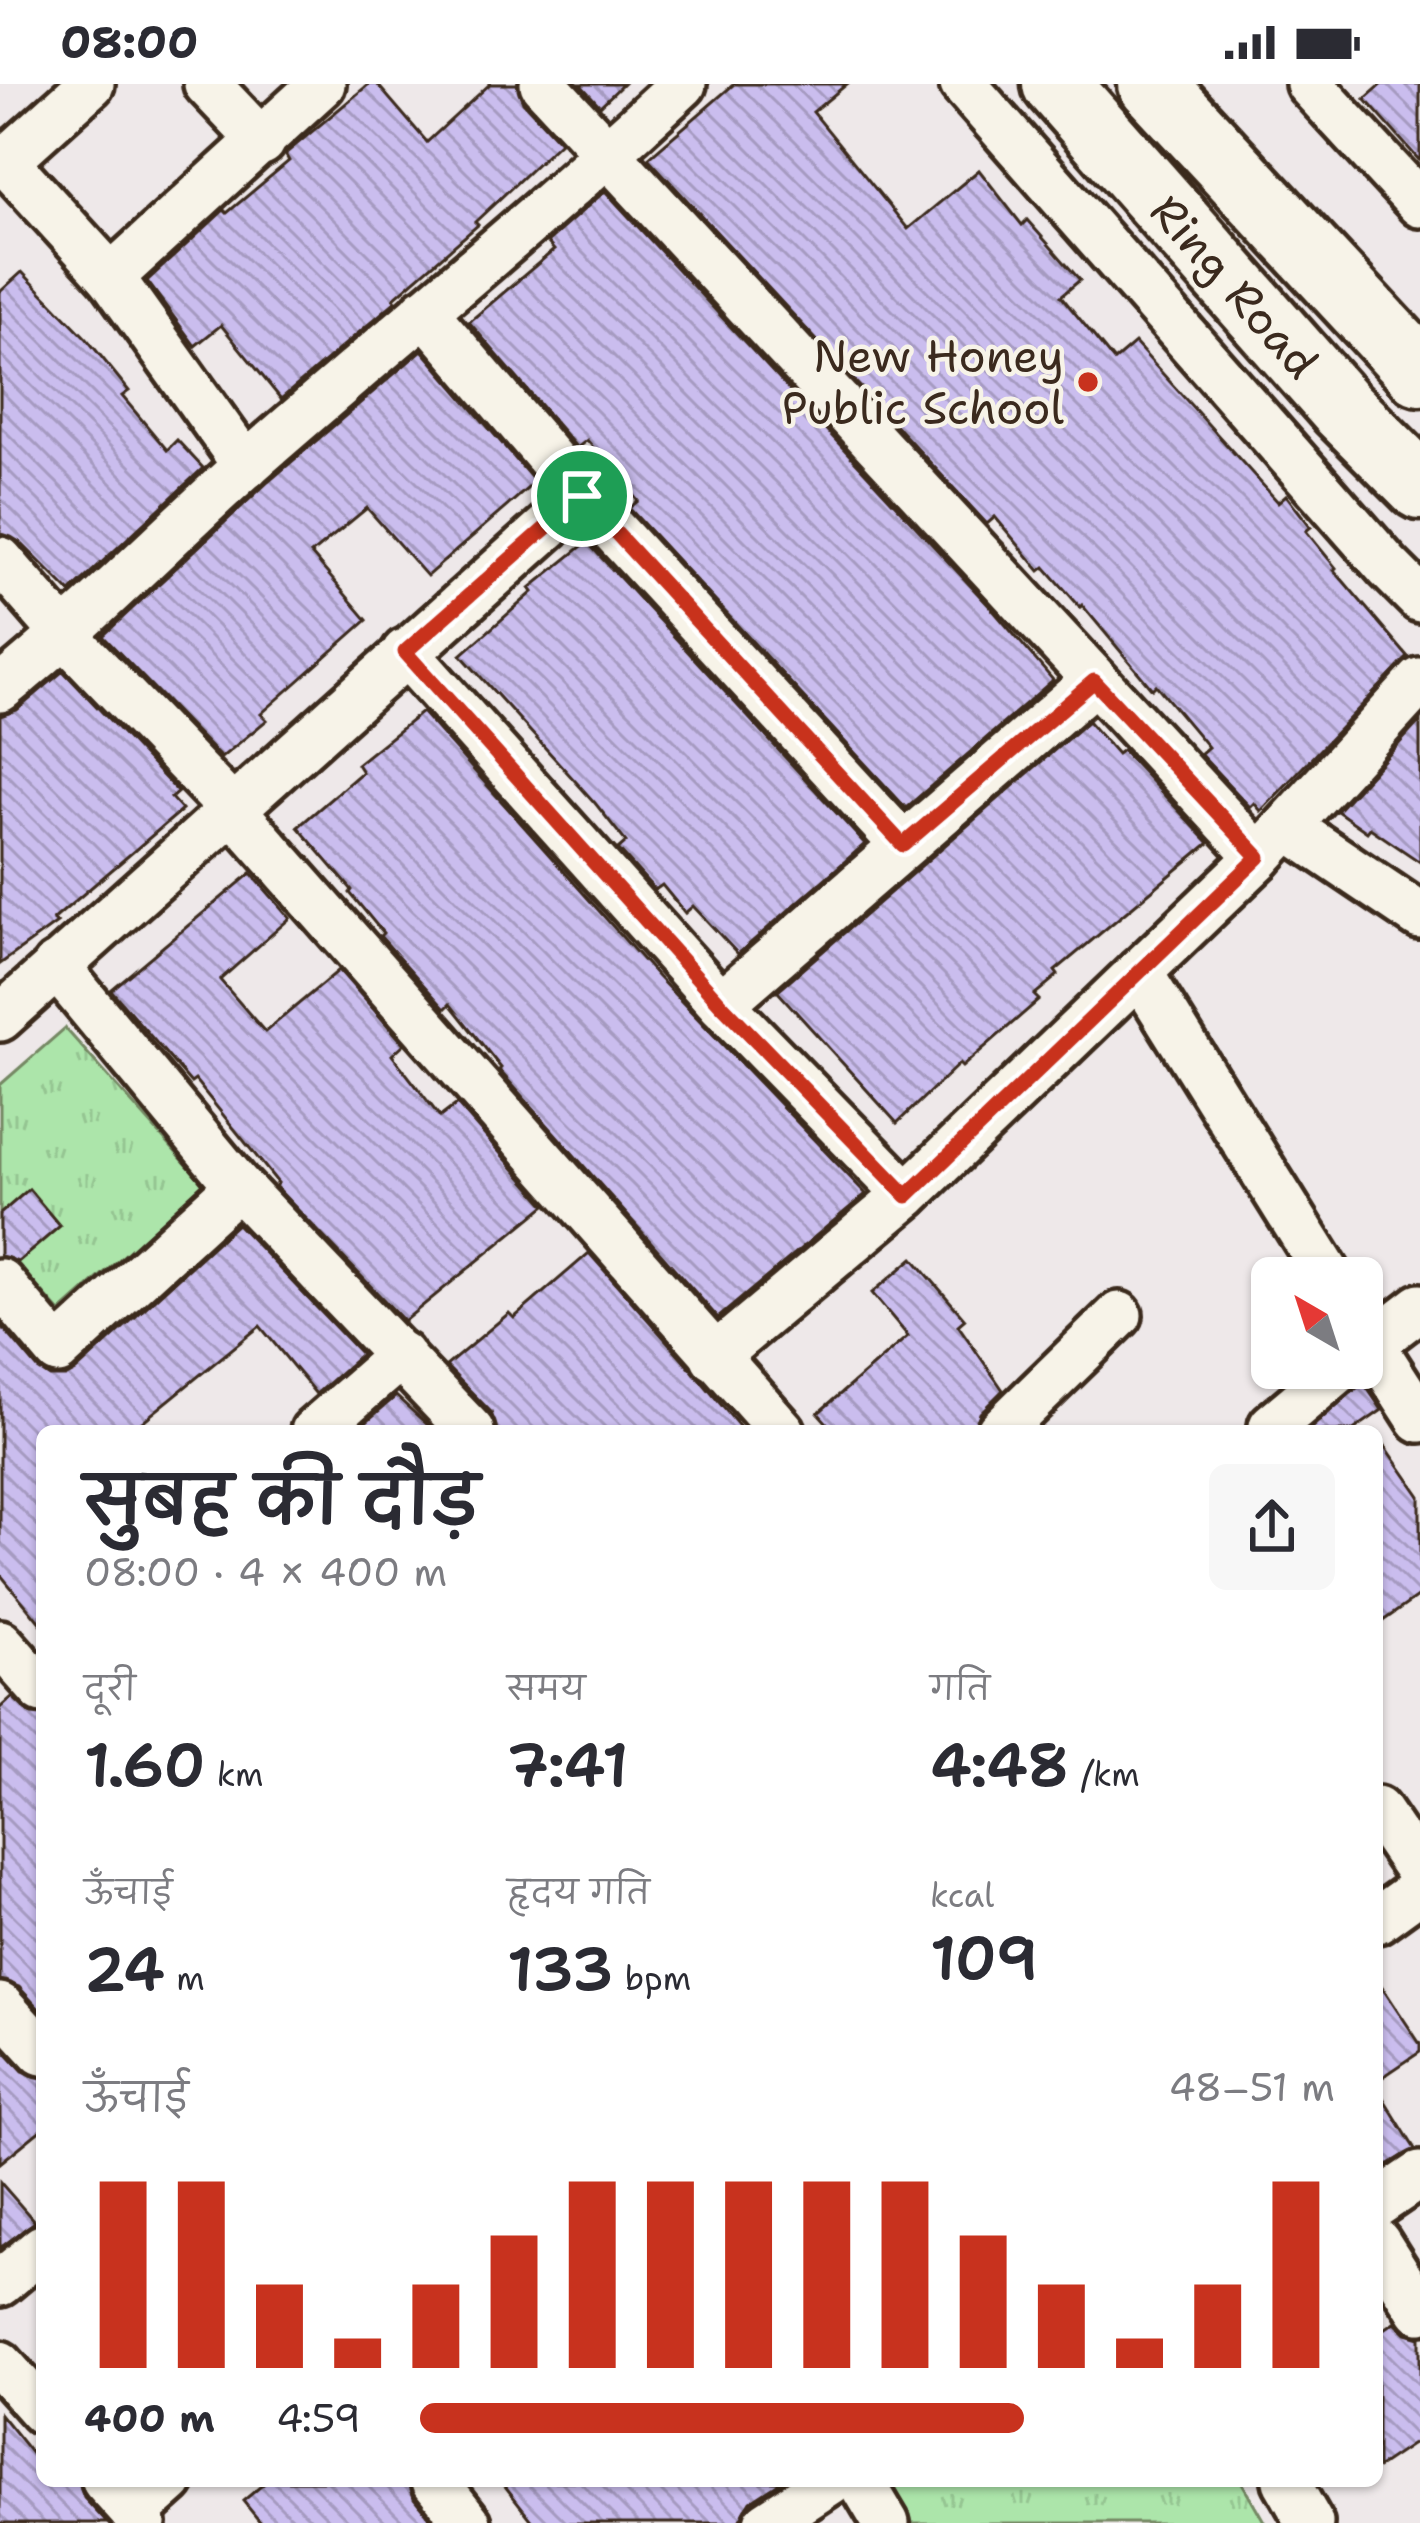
<!DOCTYPE html>
<html lang="hi">
<meta charset="utf-8">
<style>
:root{--surface:#fff;--page:#f7f7f7;--text:#2b2b33;--muted:#7c7c81;--accent:#c8321e}
body{margin:0;font-family:"Shantell Sans","Playpen Sans Deva",sans-serif;background:var(--page);color:var(--text);height:100vh;display:flex;flex-direction:column;font-size:45px;white-space:nowrap}
*{box-sizing:border-box;margin:0}
p{font-size:39px;color:var(--muted)}
.icon{flex:none;width:66px;height:66px;fill:none;stroke:currentColor;stroke-width:2;stroke-linecap:round;stroke-linejoin:round}
.map{position:relative;flex:1;overflow:hidden}
.panel{position:absolute;left:36px;top:1341px;width:1347px;height:1062px;display:flex;flex-direction:column;background:var(--surface);border-radius:18px;box-shadow:0 3px 9px #0004}
.panel>*{flex:none}
.needle{width:78px;rotate:321deg}
.buttons{position:absolute;left:1251px;top:1173px;display:grid;gap:24px}
.buttons a{display:grid;place-items:center;width:132px;height:132px;border-radius:18px;background:var(--surface);box-shadow:0 3px 9px #0004;font-size:60px}
.pin{position:absolute;display:grid;place-items:center;width:102px;height:102px;color:#fff;margin:-51px;border:6px solid #fff;border-radius:50%;box-shadow:0 3px 12px #0007}
.round{display:grid;place-items:center;flex:none;width:126px;height:126px;border-radius:18px;background:var(--page)}
.overview{display:flex;align-items:center;justify-content:space-between;height:204px;padding:0 48px}
h1{font-size:66px;font-weight:600;line-height:90px}
.metrics{display:grid;grid-template-columns:repeat(3,1fr);gap:18px;height:204px;padding:12px 48px}
.metrics div{display:grid;align-content:center}
.metrics b{font-size:60px;font-weight:600}
.metrics small{font-size:33px;font-weight:400}
.metrics p{font-size:33px}
.chart{height:336px;padding:24px 48px}
.chart p{display:flex;justify-content:space-between}
.chart svg{width:100%;height:216px;margin-top:12px;stroke:var(--accent);stroke-width:6}
ul{padding:0 48px;list-style:none;font-size:39px}
li{display:grid;grid-template-columns:192px 144px 1fr;align-items:center;height:90px}
li i{height:30px;border-radius:15px;background:var(--accent)}
.status{display:flex;justify-content:space-between;align-items:center;height:84px;padding:0 60px;background:var(--surface);direction:ltr}
.status svg{height:33px;fill:currentColor}
.map>svg:first-child{display:block}
.park{fill:url(#park-tufts);stroke:#748864;stroke-width:3}
.building{fill:url(#building-back-hatch);stroke:#3b2a1e;stroke-width:3}
.lines{fill:none;stroke-linecap:round;stroke-linejoin:round}
.minor-casing{stroke:#3b2a1e;stroke-width:54}
.highway-casing{stroke:#3b2a1e;stroke-width:75}
.minor{stroke:#f7f3e8;stroke-width:45}
.highway{stroke:#f7f3e8;stroke-width:66}
.route-casing{stroke:#fff;stroke-width:24}
.route{stroke:#c8321e;stroke-width:15}
.poi-dot{fill:#c8321e;stroke:#f7f3e8;stroke-width:4.5}
.labels{text-anchor:middle;dominant-baseline:central;stroke-width:9;stroke-linejoin:round;paint-order:stroke}
.street-label{font-size:45px;fill:#3b2a1e;stroke:#f7f3e8}
.poi-label{font-size:45px;fill:#3b2a1e;stroke:#f7f3e8;text-anchor:end}
</style>
<div class="status"><b>08:00</b><svg viewBox="0 0 49 12"><path d="M0 12V9h3v3zM5 12V6h3v6zM10 12V3h3v9zM15 12V0h3v12zM26 1h20v11H26zM47 4h2v5h-2z"/></svg></div>
<div class="map">
<svg width="1420" height="2439" viewBox="0 0 1420 2439">
<defs>
<pattern id="park-tufts" width="24" height="20" patternUnits="userSpaceOnUse" patternTransform="scale(3)"><rect width="24" height="20" fill="#ace5aa"/><path d="M3 7l-1-3M5 7V3M7 7l1-3M15 17l-1-3M17 17v-4M19 17l1-3" fill="none" stroke="#95c592"/></pattern>
<pattern id="building-back-hatch" width="6" height="6" patternUnits="userSpaceOnUse" patternTransform="scale(3)"><rect width="6" height="6" fill="#cabdee"/><path d="M-1 5l2 2M0 0l6 6M5-1l2 2" fill="none" stroke="#a59ac0"/></pattern>
</defs>
<rect width="100%" height="100%" fill="#eee8e9"/>
<filter id="ink" filterUnits="userSpaceOnUse"><feTurbulence type="fractalNoise" baseFrequency=".00833" numOctaves="2"/><feDisplacementMap in="SourceGraphic" scale="24" xChannelSelector="R" yChannelSelector="G"/><feConvolveMatrix kernelMatrix="1 2 1 2 8 2 1 2 1" color-interpolation-filters="sRGB"/></filter>
<g filter="url(#ink)">
<g class="park">
<path d="M65 944 204 1100 60 1228 0 1161V1001Z"/>
<path d="M887 2397H1241L1265 2439H912Z"/>
</g>
<g class="building">
<path d="M369 0H377L427 58 490 0H517L523 18 560 58 475 138 478 141 394 214 396 217 281 315 221 241 195 262 147 197 224 126 227 129 289 77 285 70Z"/>
<path d="M580 0H623L600 22Z"/>
<path d="M734 0H847L813 28 908 145 979 86 1022 141 1027 136 1080 196 1061 212 1114 277 1135 259 1278 418 1286 411 1311 443 1306 447 1336 484 1334 486 1408 573 1261 727 1254 719 1250 723 1200 670 1208 663 1156 601 1152 605 1082 521 1080 523 1045 483 1040 487 995 433 987 440 648 74Z"/>
<path d="M1382 0H1420V77L1365 15Z"/>
<path d="M605 107 992 525 1053 596 906 724 629 424 638 417 587 356 577 364 469 238 554 166 547 158Z"/>
<path d="M22 188 87 255 129 307 122 312 167 366 177 356 203 384 70 508 20 458 0 450V208Z"/>
<path d="M422 266 535 398 427 492 367 424 311 470 367 536 261 630 267 636 221 674 103 552 268 398Z"/>
<path d="M587 458 865 760 738 870 693 822 685 829 662 801 655 806 618 765 626 758 595 719 461 571 533 508 530 504Z"/>
<path d="M63 587 178 708 171 714 182 726 53 836 57 839 0 880V632L17 626Z"/>
<path d="M422 628 658 893 866 1110 718 1234 499 986 501 984 450 920 445 925 380 852 383 849 350 809 352 806 298 743 362 688 357 680Z"/>
<path d="M1088 637 1117 670 1122 666 1209 759 1055 887 1058 891 1034 911 1039 916 962 983 959 980 897 1039 777 907Z"/>
<path d="M1420 637V778L1370 744 1367 748 1337 727Z"/>
<path d="M251 789 290 834 220 896 265 948 339 886 404 960 392 971 440 1033 457 1020 546 1121 404 1237 275 1102 278 1099 195 996 191 999 111 906Z"/>
<path d="M29 1105 60 1142 18 1178 0 1172V1130Z"/>
<path d="M237 1140 361 1270 316 1310 260 1242 131 1347H42V1541L0 1490V1240L38 1285 50 1293H65L76 1287Z"/>
<path d="M589 1169 688 1281 743 1347H497L491 1328 446 1282 509 1229 514 1234Z"/>
<path d="M913 1174 965 1235 958 1241 1003 1306 980 1329 974 1347H834L818 1329 908 1252 872 1209Z"/>
<path d="M1363 1298 1382 1326 1352 1347H1308Z"/>
<path d="M396 1312 434 1347H355Z"/>
<path d="M1377 1350 1420 1412V1511L1377 1541Z"/>
<path d="M12 1613 32 1631 42 1632V1928L19 1903 0 1896V1624Z"/>
<path d="M1377 1895 1420 1960V1968L1377 1997Z"/>
<path d="M0 1962 23 1987 42 1994V2045L0 2079Z"/>
<path d="M1377 2004 1415 2065 1377 2087Z"/>
<path d="M0 2098 35 2138 0 2164Z"/>
<path d="M1395 2238 1406 2249 1420 2253V2355L1377 2384V2250Z"/>
<path d="M0 2330 42 2382V2397H78L84 2414 107 2439H0Z"/>
<path d="M267 2397H409L414 2414 434 2439H261L243 2417Z"/>
<path d="M501 2397H782L751 2417 738 2439H534Z"/>
</g>
<g class="lines">
<defs>
<g id="minor">
<path d="M207 0 262 58"/>
<path d="M543 0 1259 773"/>
<path d="M963 0 1388 483 1420 515"/>
<path d="M1309 0 1420 120"/>
<path d="M5 77 111 193 246 382"/>
<path d="M0 82 91 0"/>
<path d="M111 193 322 0"/>
<path d="M424 227 582 412 903 761"/>
<path d="M0 476 66 552 232 725 782 1347"/>
<path d="M405 568 721 920 907 1111"/>
<path d="M0 605C88 534 166 453 250 378 394 252 543 131 683 0"/>
<path d="M1288 743 1420 832"/>
<path d="M56 882 238 1102 471 1347"/>
<path d="M1139 888 1330 1194"/>
<path d="M721 920 1094 597"/>
<path d="M0 934 582 412"/>
<path d="M0 1198 58 1267 238 1102"/>
<path d="M1362 1245 1420 1335"/>
<path d="M1362 1267 1420 1223"/>
<path d="M714 1273 907 1111 1259 773 1420 597"/>
<path d="M1272 1342 1341 1284"/>
<path d="M314 1347 401 1271"/>
<path d="M1000 1347 1119 1231"/>
<path d="M0 1559 42 1606"/>
<path d="M1377 1726 1420 1789"/>
<path d="M1377 1836 1420 1805"/>
<path d="M0 1922 42 1968"/>
<path d="M1377 2120 1420 2091"/>
<path d="M1377 2158 1420 2226"/>
<path d="M0 2199 42 2164"/>
<path d="M0 2280 42 2327"/>
<path d="M105 2397 143 2439"/>
<path d="M435 2397 468 2439"/>
<path d="M861 2397 886 2439"/>
<path d="M1286 2397 1310 2439"/>
<path d="M134 2430 171 2397"/>
<path d="M767 2439 831 2397"/>
</g>
<g id="highway">
<path id="s1" d="M1056 0 1341 323 1420 402"/>
<path d="M1152 0 1420 288"/>
</g>
</defs>
<use href="#minor" class="minor-casing"/>
<use href="#highway" class="highway-casing"/>
<use href="#minor" class="minor"/>
<use href="#highway" class="highway"/>
</g>
</g>
<g class="lines" filter="url(#ink)">
<defs>
<path id="route" d="M582 412 903 761 1094 597 1259 773 907 1112 721 920 405 568Z"/>
</defs>
<use href="#route" class="route-casing"/>
<use href="#route" class="route"/>
</g>
<circle class="poi-dot" cx="1088" cy="298" r="12"/>
<g class="labels">
<g class="street-label">
<text stroke="none"><textPath href="#s1" startOffset="270">Ring Road</textPath></text>
</g>
<g class="poi-label">
<text x="1064" y="272">New Honey<tspan x="1064" dy="52">Public School</tspan></text>
</g>
</g>
</svg>
<div class="buttons">
<a><svg class="needle" viewBox="-14 -14 28 28"><path d="M0-13l5 13h-10z" fill="#e53935"/><path d="M0 13l5-13h-10z" fill="#7c7c81"/></svg></a>
</div>
<div class="pin" style="left:582px;top:412px;background:#1e9e55"><svg class="icon" aria-label="arrive" viewBox="0 0 24 24"><path d="M6 21V4h12l-3 4 3 4H6"/></svg></div>
<section class="panel">
<div class="overview"><div><h1>सुबह की दौड़</h1><p>08:00 · 4 × 400 m</p></div><a class="round"><svg class="icon" aria-label="share" viewBox="0 0 24 24"><path d="M12 15V3M7 8l5-5 5 5M5 13v7h14v-7"/></svg></a></div>
<div class="metrics">
<div><p>दूरी</p><b>1.60<small> km</small></b></div>
<div><p>समय</p><b>7:41</b></div>
<div><p>गति</p><b>4:48<small> /km</small></b></div>
</div>
<div class="metrics">
<div><p>ऊँचाई</p><b>24<small> m</small></b></div>
<div><p>हृदय गति</p><b>133<small> bpm</small></b></div>
<div><p>kcal</p><b>109</b></div>
</div>
<div class="chart"><p><span>ऊँचाई</span>48–51 m</p>
<svg viewBox="0 0 160 44" preserveAspectRatio="none"><path d="M5 44V6M15 44V6M25 44V27M35 44V38M45 44V27M55 44V17M65 44V6M75 44V6M85 44V6M95 44V6M105 44V6M115 44V17M125 44V27M135 44V38M145 44V27M155 44V6"/></svg>
</div>
<ul>
<li><b>400 m</b>4:59<i style="width:66%"></i></li>
</ul>
</section>
</div>
